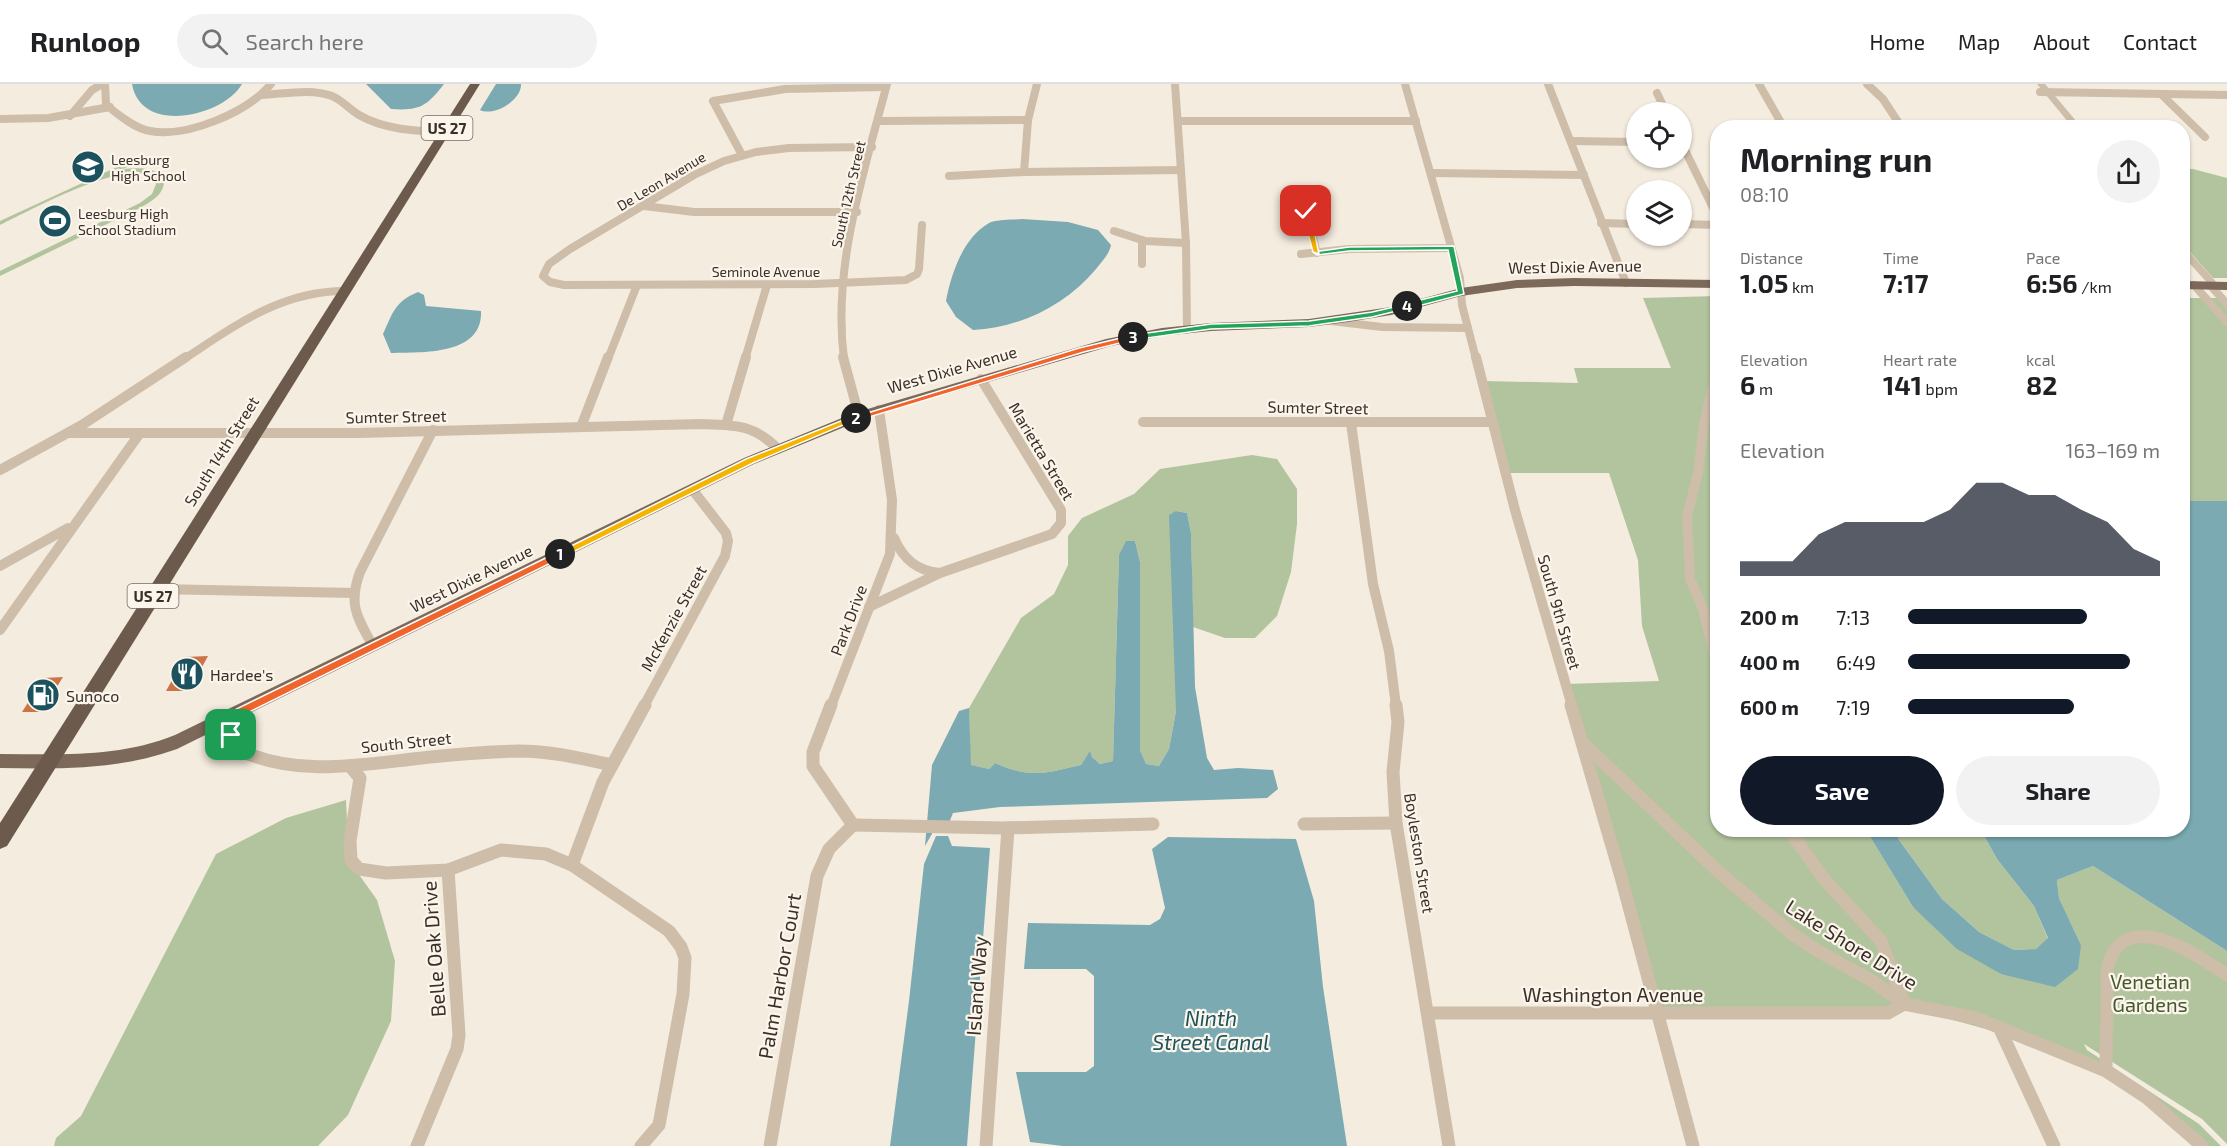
<!DOCTYPE html>
<meta charset="utf-8">
<style>
:root{--surface:#fff;--page:#f2f2f2;--text:#202124;--muted:#757577;--line:#e0e0e0;--accent:#111827}
body{margin:0;font-family:"Exo 2",sans-serif;background:var(--page);color:var(--text);height:100vh;display:flex;flex-direction:column;font-size:22px;white-space:nowrap}
*{box-sizing:border-box;margin:0}
p{font-size:20px;color:var(--muted)}
.icon{flex:none;width:33px;height:33px;fill:none;stroke:currentColor;stroke-width:2;stroke-linecap:round;stroke-linejoin:round}
.map{position:relative;flex:1;overflow:hidden}
.drawer{position:absolute;left:1710px;top:36px;width:480px;height:717px;display:flex;flex-direction:column;background:var(--surface);border-radius:24px;box-shadow:0 2px 4px #0004}
.drawer>*{flex:none}
.buttons{position:absolute;left:1626px;top:18px;display:grid;gap:12px}
.buttons a{display:grid;place-items:center;width:66px;height:66px;border-radius:50%;background:var(--surface);box-shadow:0 2px 4px #0004;font-size:30px}
.pin{position:absolute;display:grid;place-items:center;width:51px;height:51px;color:#fff;margin:-26px;border-radius:12px;box-shadow:0 3px 9px #0006}
.km{position:absolute;width:30px;height:30px;margin:-15px;border-radius:50%;background:#222;color:#fff;font-size:16px;line-height:30px;text-align:center}
.round{display:grid;place-items:center;flex:none;width:63px;height:63px;border-radius:32px;background:var(--page)}
.head{display:flex;align-items:center;justify-content:space-between;height:102px;padding:0 30px}
h1{font-size:33px;font-weight:700;line-height:45px}
.figures{display:grid;grid-template-columns:repeat(3,1fr);gap:9px;height:102px;padding:6px 30px}
.figures div{display:grid;align-content:center}
.figures b{font-size:26px;font-weight:700}
.figures small{font-size:16px;font-weight:400}
.figures p{font-size:16px}
.chart{height:168px;padding:12px 30px}
.chart p{display:flex;justify-content:space-between}
.chart svg{width:100%;height:108px;margin-top:6px;fill:var(--accent);opacity:.7}
.button{display:flex;gap:12px;margin-top:auto;padding:12px 30px}
.button a{flex:1;height:69px;border-radius:36px;background:var(--accent);color:#fff;font-size:24px;font-weight:700;line-height:69px;text-align:center}
.button a+a{background:var(--page);color:var(--text)}
ul{padding:0 30px;list-style:none;font-size:20px}
li{display:grid;grid-template-columns:96px 72px 1fr;align-items:center;height:45px}
li i{height:15px;border-radius:8px;background:var(--accent)}
header{display:flex;align-items:center;gap:36px;box-sizing:border-box;height:84px;padding:0 30px;background:var(--surface);border-bottom:2px solid var(--line)}
header strong{font-size:28px}
nav{display:flex;gap:33px;margin-inline-start:auto;font-size:21px}
.search{width:420px;height:54px;background:var(--page);display:flex;align-items:center;gap:15px;box-sizing:border-box;padding:0 21px;border-radius:33px;color:var(--muted);font-size:22px}
.map>svg:first-child{display:block}
.green{fill:#b2c49d}
.water{fill:#7baab2}
.building{fill:#cb7445}
.lines{fill:none;stroke-linecap:round;stroke-linejoin:round}
.minor-far2{stroke:#cdbda9;stroke-width:8}
.minor-far1{stroke:#cdbda9;stroke-width:10}
.minor{stroke:#cdbda9;stroke-width:13}
.tertiary{fill:#cdbda9;fill-rule:evenodd}
.primary{fill:#7c695a;fill-rule:evenodd}
.trunk{fill:#6c5a4d;fill-rule:evenodd}
.split-1{fill:#f0652b;stroke:#fff;stroke-width:1.5}
.split-2{fill:#f5b400;stroke:#fff;stroke-width:1.5}
.split-3{fill:#f0652b;stroke:#fff;stroke-width:1.5}
.split-4{fill:#22a559;stroke:#fff;stroke-width:1.5}
.split-5{fill:#22a559;stroke:#fff;stroke-width:1.5}
.split-6{fill:#f5b400;stroke:#fff;stroke-width:1.5}
.labels{text-anchor:middle;dominant-baseline:central;stroke-width:4.5;stroke-linejoin:round;paint-order:stroke}
.far-poi-label{font-size:14px;fill:#3a3029;stroke:#fbf5eb;text-anchor:start}
.far-street-label{font-size:14px;fill:#3a3029;stroke:#fbf5eb}
.shield{fill:#fbf5eb;stroke:#746b63;stroke-width:1.5}
.shield-label{font-size:15px;font-weight:bold;fill:#3a3029}
.street-label{font-size:16px;fill:#3a3029;stroke:#fbf5eb}
.poi-label{font-size:16px;fill:#3a3029;stroke:#fbf5eb;text-anchor:start}
.near-street-label{font-size:20px;fill:#3a3029;stroke:#fbf5eb}
.near-park-label{font-size:20px;fill:#43592c;stroke:#fbf5eb}
.near-water-label{font-size:21px;font-style:italic;fill:#1c525d;stroke:#fbf5eb}
</style>
<header>
<strong>Runloop</strong>
<div class="search"><svg class="icon" aria-label="search" viewBox="0 0 24 24"><circle cx="10" cy="10" r="6"/><path d="M15 15l6 6"/></svg>Search here</div>
<nav><a>Home</a><a>Map</a><a>About</a><a>Contact</a></nav>
</header>
<div class="map">
<svg width="2227" height="1062" viewBox="0 0 2227 1062">
<rect width="100%" height="100%" fill="#f4ecde"/>
<g class="green">
<path d="M132 76 136 78 123 85C137 84 154 82 164 94 166 110 151 118 138 125L0 192V187L140 119 152 110 156 100C142 64 24 130 0 141V137Z"/>
<path d="M2182 85H2193L2227 94V194H2213L2183 160Z"/>
<path d="M1717 212 1718 746H1866L1913 823 2001 890 2081 861 2059 814 2057 796 2093 782 2227 867V1060L2202 1035 2084 960 2087 966 2199 1040 2221 1062H2198L2118 997 2055 964 1913 925 1664 930 1565 600 1659 597 1642 542 1638 476 1609 389H1508L1484 297 1578 299 1574 284H1671L1643 214Z"/>
<path d="M2182 214H2227V417H2183Z"/>
<path d="M1252 371 1277 375 1297 405V440L1291 488 1277 532 1255 554H1225L1193 543 1191 449 1187 429 1176 427V627L1169 665 1159 682 1146 680 1140 666V478L1135 457 1119 471 1113 677 1100 680 1092 673 1090 668 1081 681C1045 689 1031 695 995 679L989 685 970 681 969 624 1021 534 1054 510 1068 481V452L1082 434 1134 410 1160 385Z"/>
<path d="M346 716 348 759 360 792 377 816 395 877 391 937 348 1031 318 1062H54L56 1054 81 1032 216 770 286 734Z"/>
<path d="M1895 746H1981L1997 775 2034 822 2048 855 2036 865 2014 866 1979 848 1942 815 1899 756Z"/>
</g>
<g class="water">
<path d="M132 0H242C224 32 141 52 132 0Z"/>
<path d="M366 0H444C427 22 420 27 391 25Z"/>
<path d="M496 0H521C522 16 494 33 480 26Z"/>
<path d="M1022 135 1068 138 1098 146 1111 161C1109 171 1102 177 1096 185 1065 222 1021 243 973 246L956 233 946 217C951 190 963 154 989 139 998 135 1013 136 1022 135Z"/>
<path d="M418 208 424 211 426 222 481 227C483 272 421 268 391 269L383 250C393 229 394 218 418 208Z"/>
<path d="M2183 417H2227V867L2093 782 2057 796 2059 814 2081 861 2078 885 2055 903 2001 890 1957 865 1913 823 1866 746H1895L1899 756 1942 815 1979 848 2014 866 2036 865 2048 854 2034 822 1997 775 1981 746H2182Z"/>
<path d="M1176 427 1187 429 1191 449 1195 603 1207 674 1214 686 1238 684 1273 686 1278 705 1267 714 1000 723 953 729 946 746 933 748 925 762 932 681 959 627 969 624 971 681 989 685 995 679C1031 695 1045 689 1081 681L1090 667 1092 673 1100 680 1113 677 1119 471 1126 457H1135L1140 478V666L1146 680 1159 682 1169 665 1176 627 1169 431Z"/>
<path d="M936 752H948L952 762 990 764 967 1062H890L909 917 924 780Z"/>
<path d="M1168 753 1296 755 1314 817 1323 903 1347 1062H1063L1030 1058 1016 988H1086L1094 982V892L1086 885H1024L1028 839 1150 841 1160 835 1165 824 1152 765Z"/>
</g>
<g class="building">
<path d="M208 572 189 607H166L185 573Z"/>
<path d="M63 593 41 628H22L44 594Z"/>
</g>
<g class="lines">
<g class="minor-far2">
<path d="M105 0 106 20 110 24C121 33 135 44 150 47 187 54 248 28 271 0"/>
<path d="M1175 0 1186 159 1187 245"/>
<path d="M1405 0 1460 194 1462 221 1476 275"/>
<path d="M1548 0 1626 199"/>
<path d="M1759 0 1784 44"/>
<path d="M1867 0 1883 15 1902 44"/>
<path d="M2040 8 2227 11"/>
<path d="M1657 9 1666 28"/>
<path d="M262 11C284 10 311 4 332 12 342 16 349 25 359 31 385 46 416 47 445 48"/>
<path d="M2162 11 2205 53"/>
<path d="M70 32 92 6 102 0"/>
<path d="M0 35 48 34 110 23"/>
<path d="M880 37 1028 36"/>
<path d="M1178 37H1416"/>
<path d="M1571 57 1636 58"/>
<path d="M1682 60 1718 134"/>
<path d="M872 63 789 64 756 68 724 77 694 91 570 165 549 180 543 192 550 198 564 201 815 200 906 196 917 190 919 185 922 141"/>
<path d="M742 71 713 17 785 5 886 3"/>
<path d="M1024 88 1028 36 1037 0"/>
<path d="M1431 89 1584 91"/>
<path d="M949 92 1024 88 1181 86"/>
<path d="M644 122 694 128H857"/>
<path d="M1306 127 1317 169"/>
<path d="M1601 139 1636 140"/>
<path d="M1682 140 1718 141"/>
<path d="M1114 147 1145 157 1186 159"/>
<path d="M1142 156V180"/>
<path d="M1301 170 1349 165 1451 164"/>
<path d="M2194 201 2227 238"/>
<path d="M2211 202 2227 220"/>
<path d="M1331 237 1382 243 1468 244"/>
<path d="M184 275C236 241 281 207 345 207"/>
<path d="M608 275 637 201"/>
<path d="M745 275 767 201"/>
<path d="M844 275C832 183 864 88 887 0"/>
</g>
<g class="minor-far1">
<path d="M843 273 859 332"/>
<path d="M1476 273 1515 426 1572 622"/>
<path d="M1718 283 1704 339 1698 389 1687 432 1690 495 1703 525 1718 585"/>
<path d="M1143 338H1492"/>
<path d="M1351 339 1373 500 1389 567 1396 622"/>
<path d="M726 341 746 273"/>
<path d="M581 343 608 273"/>
<path d="M68 349H359L701 340C735 341 753 340 778 365"/>
<path d="M0 386 82 341 186 273"/>
<path d="M894 454C903 475 917 487 940 489L1052 450 1061 439V426L981 295"/>
<path d="M0 482 68 444"/>
<path d="M157 505 354 509"/>
<path d="M869 523 940 489"/>
<path d="M0 546 140 349"/>
<path d="M373 562C357 533 348 521 360 488L433 346"/>
<path d="M644 622 725 472 728 457 726 449 692 405"/>
<path d="M831 622 890 470 892 416 879 326"/>
</g>
<g class="minor">
<path d="M831 621 813 668V682L853 741"/>
<path d="M1396 621 1398 638 1393 688 1396 739 1449 1062"/>
<path d="M1571 621 1621 793 1693 1062"/>
<path d="M225 635 239 666C295 692 354 682 413 675 448 671 483 668 518 667 550 667 580 674 612 681"/>
<path d="M1584 660 1720 789 1791 849 1818 867 1874 898 1904 920 1976 934 2106 987 2147 1014 2202 1062"/>
<path d="M350 682 360 694 350 757 351 776 359 785 386 789 448 786 501 766 546 770 572 781 669 847 681 863 685 874 683 910 659 1041 641 1062"/>
<path d="M1304 740 1396 739"/>
<path d="M853 741 1003 744 1153 740"/>
<path d="M572 781 603 698 645 621"/>
<path d="M1428 929H1888L1904 920 1881 857 1824 795 1789 746"/>
<path d="M1999 943 2054 1062"/>
<path d="M2106 987C2106 962 2107 938 2107 913 2108 903 2106 891 2108 881 2126 821 2197 871 2227 891"/>
<path d="M417 1062 457 965 459 951 448 786"/>
<path d="M770 1062 817 792 829 765 853 741"/>
<path d="M986 1062 1008 744"/>
</g>
<g class="tertiary">
<path d="M2037 0H2045L2082 44H2073Z"/>
<path d="M2182 162 2185 163 2218 200V204H2212L2182 171Z"/>
</g>
<g class="primary">
<path d="M1574 194 1718 196V204L1574 202 1517 204 1461 212 1391 231 1348 238 1309 243 1211 247 1162 252 1111 262 926 316 864 335 754 380 177 665C119 686 61 685 0 684V670C59 670 119 674 175 651L744 374 854 329 1106 255 1162 244 1211 239 1309 235 1391 223 1461 204 1517 196Z"/>
<path d="M2182 197 2227 198V206L2182 205Z"/>
</g>
<path class="trunk" d="M470 0H480L7 762 0 765V739Z"/>
</g>
<path class="split-1" d="M560 467 564 470 563 473 231 637 236 651 231 655 227 654 220 635 222 632Z"/>
<path class="split-2" d="M853 332 860 334 753 379 563 473H556L555 470 746 375Z"/>
<path class="split-3" d="M1133 251H1136V255L1084 268 856 337 851 334 1079 264Z"/>
<path class="split-4" d="M1407 220 1411 222 1409 224 1372 233 1309 242 1211 245 1133 256 1129 253 1133 251 1211 240 1309 237 1372 228Z"/>
<path class="split-5" d="M1454 162 1464 210 1407 225 1403 222 1404 220 1457 207 1448 166 1349 167 1317 171 1313 168 1349 163Z"/>
<path class="split-6" d="M1306 125 1310 127 1319 170 1313 168 1302 127Z"/>
<defs>
<symbol id="school-disc" viewBox="-11 -11 22 22"><circle r="9.5" fill="#1c525d" stroke="#fbf5eb"/><path d="M0-5L7-2L0 1L-7-2ZM-4 1L0 2.5L4 1V4Q0 6-4 4Z" fill="#fff"/></symbol>
<symbol id="stadium-disc" viewBox="-11 -11 22 22"><circle r="9.5" fill="#1c525d" stroke="#fbf5eb"/><path d="M0-5a6.5 5 0 1 0 0 10a6.5 5 0 1 0 0-10ZM-3.5-1.8h7v3.6h-7Z" fill="#fff"/></symbol>
<symbol id="restaurant-disc" viewBox="-11 -11 22 22"><circle r="9.5" fill="#1c525d" stroke="#fbf5eb"/><path d="M-5-6h1v4h1v-4h1v4h1v-4h1v5L-1.5 .5V6h-2V.5L-5-1ZM5-6V6H3V1.5H1.5Q1.5-4 5-6Z" fill="#fff"/></symbol>
<symbol id="fuel-disc" viewBox="-11 -11 22 22"><circle r="9.5" fill="#1c525d" stroke="#fbf5eb"/><path d="M-5.5-6h7V0h2V4h1.3V-2.5L3-4.5l.8-.8L6-3V5H2.5V1h-1V6h-7ZM-4.2-4.7v3.2H.2V-4.7Z" fill="#fff"/></symbol>
</defs>
<g fill-rule="evenodd">
<use href="#school-disc" x="69" y="64" width="38" height="38"/>
<use href="#stadium-disc" x="36" y="118" width="38" height="38"/>
<use href="#restaurant-disc" x="168" y="571" width="38" height="38"/>
<use href="#fuel-disc" x="24" y="592" width="38" height="38"/>
</g>
<g class="labels">
<g class="far-poi-label">
<text x="111" y="75">Leesburg<tspan x="111" dy="16">High School</tspan></text>
<text x="78" y="129">Leesburg High<tspan x="78" dy="16">School Stadium</tspan></text>
</g>
<g class="far-street-label">
<text transform="translate(661 97) rotate(-31)">De Leon Avenue</text>
<text transform="translate(848 110) rotate(-77)">South 12th Street</text>
<text x="766" y="187">Seminole Avenue</text>
</g>
<g class="shield">
<rect x="421.5" y="32" width="51" height="24" rx="4.5"/>
<rect x="127.5" y="500" width="51" height="24" rx="4.5"/>
</g>
<g class="shield-label">
<text x="447" y="44">US 27</text>
<text x="153" y="512">US 27</text>
</g>
<g class="street-label">
<text transform="translate(1575 182) rotate(-1)">West Dixie Avenue</text>
<text transform="translate(952 285) rotate(-16)">West Dixie Avenue</text>
<text transform="translate(1318 323) rotate(1)">Sumter Street</text>
<text transform="translate(396 332) rotate(-1)">Sumter Street</text>
<text transform="translate(221 367) rotate(-58)">South 14th Street</text>
<text transform="translate(1042 367) rotate(59)">Marietta Street</text>
<text transform="translate(471 494) rotate(-26)">West Dixie Avenue</text>
<text transform="translate(1560 528) rotate(74)">South 9th Street</text>
<text transform="translate(673 534) rotate(-61)">McKenzie Street</text>
<text transform="translate(848 536) rotate(-69)">Park Drive</text>
<text transform="translate(406 658) rotate(-6)">South Street</text>
<text transform="translate(1420 769) rotate(81)">Boyleston Street</text>
</g>
<g class="poi-label">
<text x="210" y="590">Hardee's</text>
<text x="66" y="611">Sunoco</text>
</g>
<g class="near-street-label">
<text transform="translate(1852 860) rotate(32)">Lake Shore Drive</text>
<text transform="translate(433 865) rotate(-94)">Belle Oak Drive</text>
<text transform="translate(779 892) rotate(-80)">Palm Harbor Court</text>
<text transform="translate(976 902) rotate(-86)">Island Way</text>
<text x="1613" y="910">Washington Avenue</text>
</g>
<g class="near-park-label">
<text x="2150" y="897">Venetian<tspan x="2150" dy="23">Gardens</tspan></text>
</g>
<g class="near-water-label">
<text x="1211" y="933">Ninth<tspan x="1211" dy="24">Street Canal</tspan></text>
</g>
</g>
</svg>
<div class="buttons">
<a><svg class="icon" aria-label="locate" viewBox="0 0 24 24"><circle cx="12" cy="12" r="6"/><path d="M12 2v4M12 18v4M2 12h4M18 12h4"/></svg></a>
<a><svg class="icon" aria-label="layers" viewBox="0 0 24 24"><path d="M12 4l9 5-9 5-9-5zM3 14l9 5 9-5"/></svg></a>
</div>
<div class="pin" style="left:231px;top:651px;background:#1e9e55"><svg class="icon" aria-label="arrive" viewBox="0 0 24 24"><path d="M6 21V4h12l-3 4 3 4H6"/></svg></div>
<div class="pin" style="left:1306px;top:127px;background:#d93025"><svg class="icon" aria-label="check" viewBox="0 0 24 24"><path d="M5 12l5 5 9-10"/></svg></div>
<b class="km" style="left:560px;top:470px">1</b>
<b class="km" style="left:856px;top:334px">2</b>
<b class="km" style="left:1133px;top:253px">3</b>
<b class="km" style="left:1407px;top:222px">4</b>
<section class="drawer">
<div class="head"><div><h1>Morning run</h1><p>08:10</p></div><a class="round"><svg class="icon" aria-label="share" viewBox="0 0 24 24"><path d="M12 15V3M7 8l5-5 5 5M5 13v7h14v-7"/></svg></a></div>
<div class="figures">
<div><p>Distance</p><b>1.05<small> km</small></b></div>
<div><p>Time</p><b>7:17</b></div>
<div><p>Pace</p><b>6:56<small> /km</small></b></div>
</div>
<div class="figures">
<div><p>Elevation</p><b>6<small> m</small></b></div>
<div><p>Heart rate</p><b>141<small> bpm</small></b></div>
<div><p>kcal</p><b>82</b></div>
</div>
<div class="chart"><p><span>Elevation</span>163–169 m</p>
<svg viewBox="0 0 160 44" preserveAspectRatio="none"><path d="M0 44V38L10 38L20 38L30 27L40 22L50 22L60 22L70 22L80 17L90 6L100 6L110 11L120 11L130 17L140 22L150 33L160 38V44z"/></svg>
</div>
<ul>
<li><b>200 m</b>7:13<i style="width:71%"></i></li>
<li><b>400 m</b>6:49<i style="width:88%"></i></li>
<li><b>600 m</b>7:19<i style="width:66%"></i></li>
</ul>
<div class="button"><a>Save</a><a>Share</a></div>
</section>
</div>
